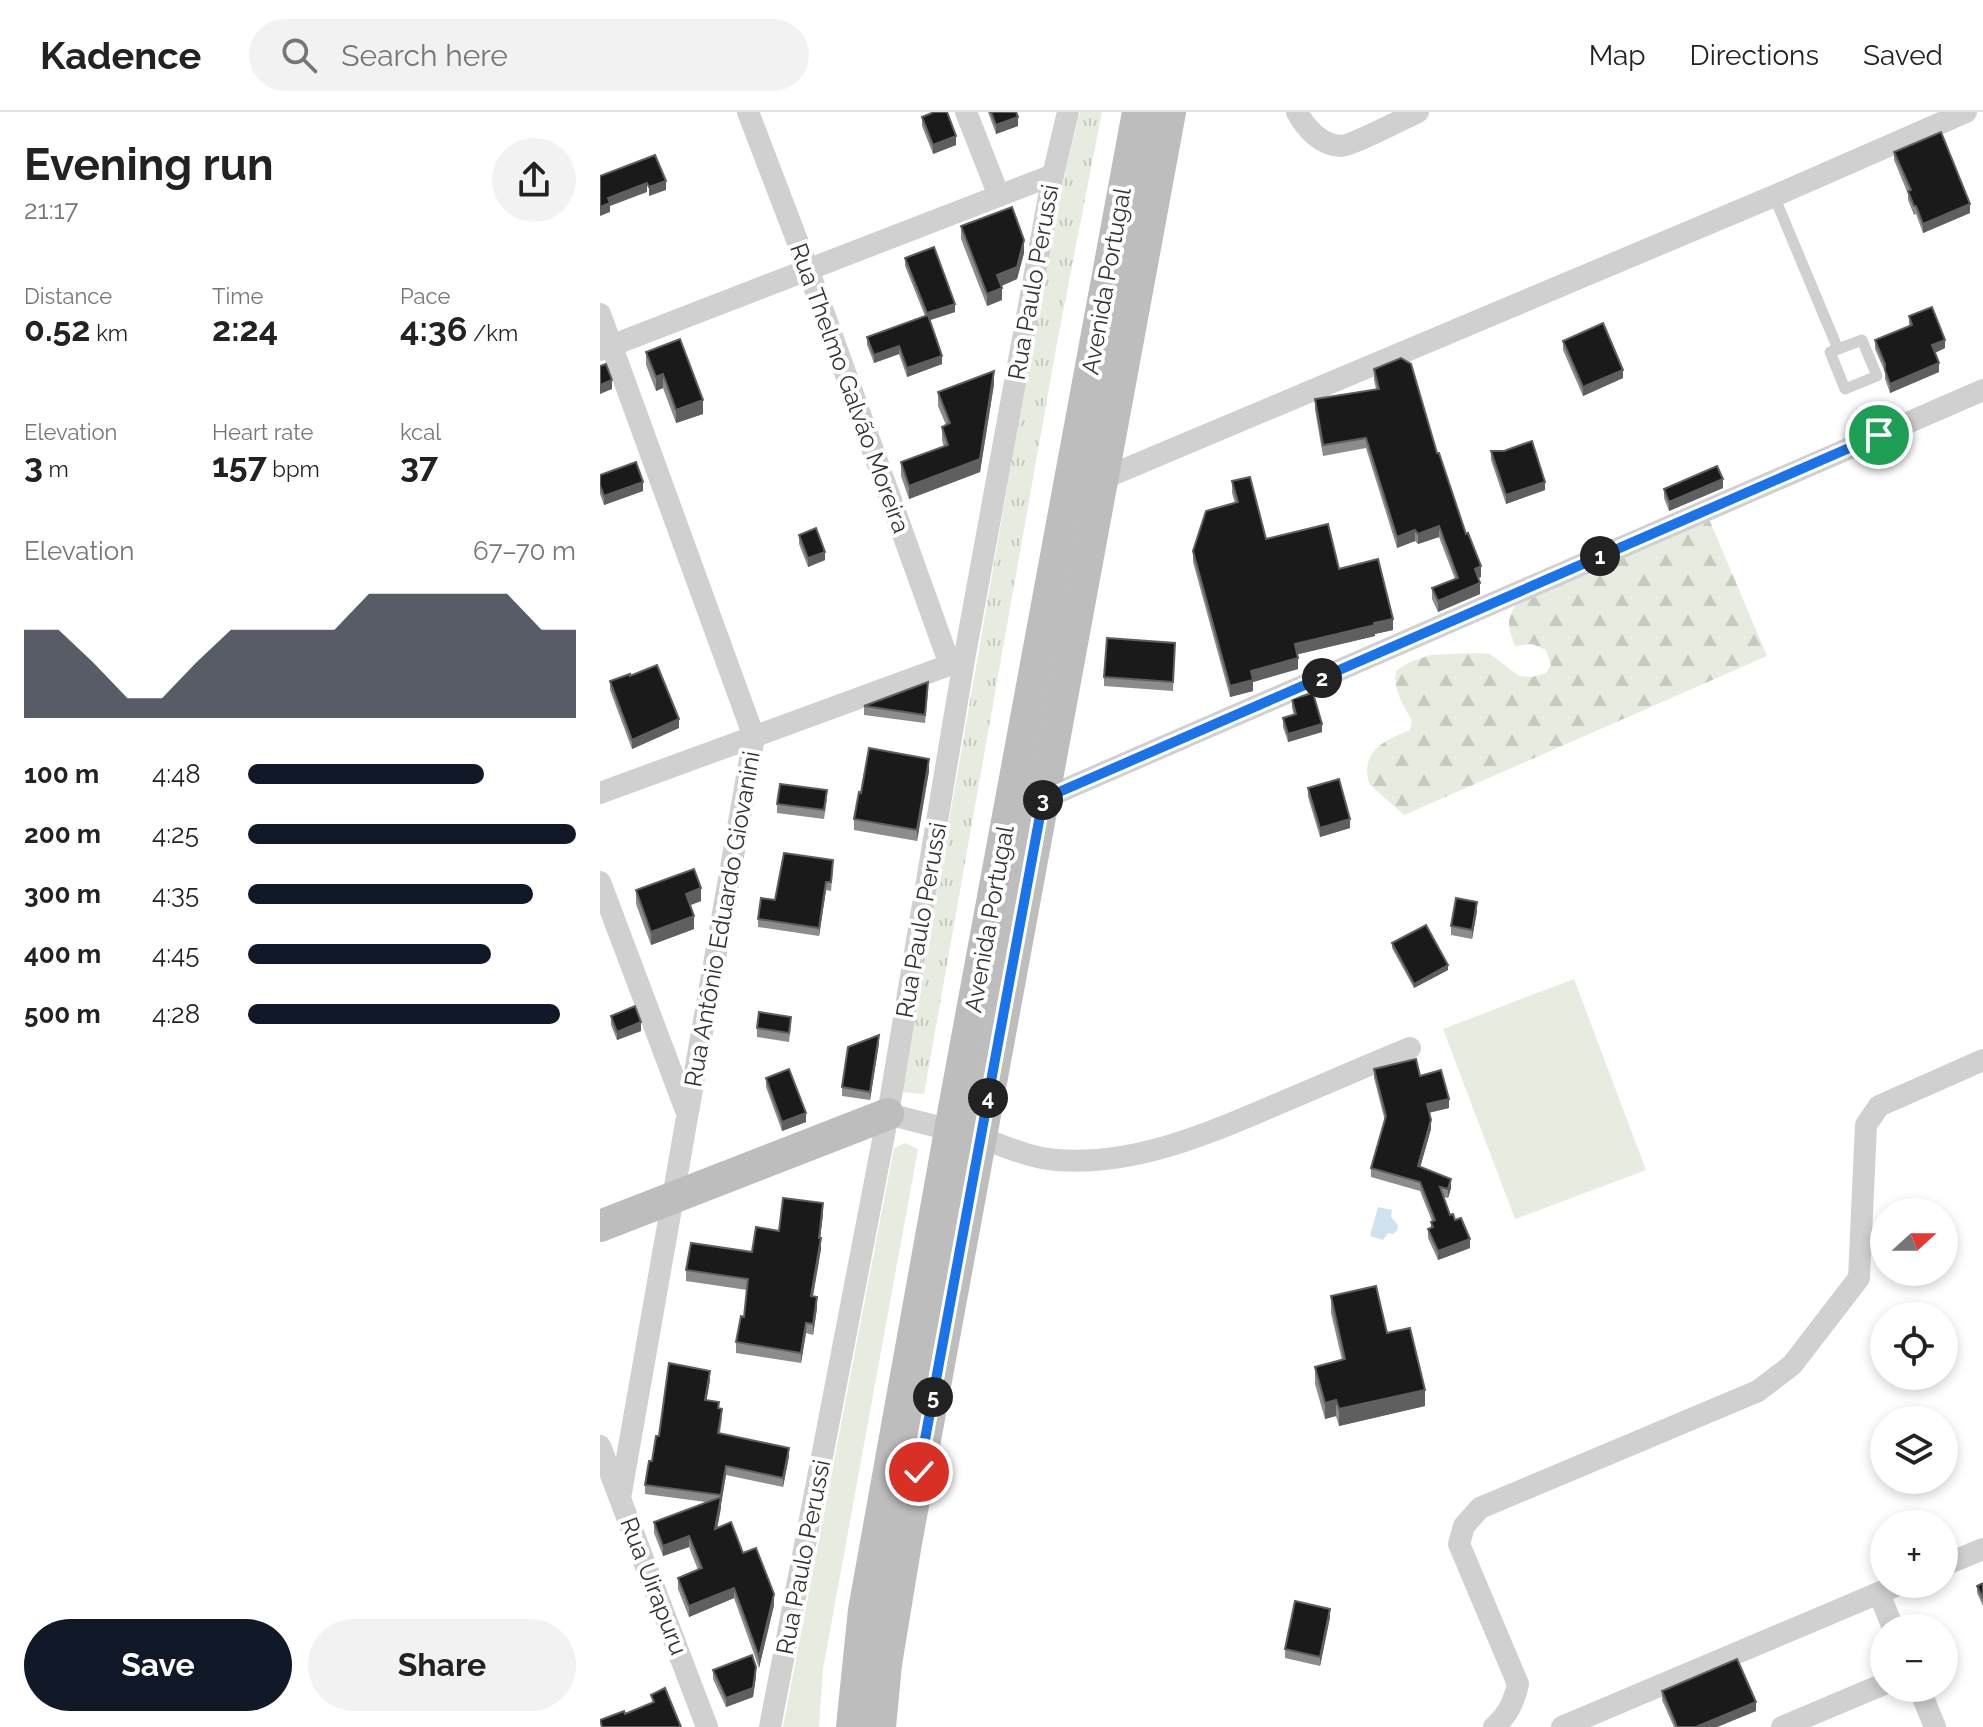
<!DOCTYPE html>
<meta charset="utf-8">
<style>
:root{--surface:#fff;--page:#f2f2f2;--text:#222;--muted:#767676;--line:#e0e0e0;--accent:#111827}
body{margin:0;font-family:Raleway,sans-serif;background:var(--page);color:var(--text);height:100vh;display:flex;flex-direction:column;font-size:30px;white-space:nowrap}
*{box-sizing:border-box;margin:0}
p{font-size:26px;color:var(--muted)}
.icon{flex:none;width:44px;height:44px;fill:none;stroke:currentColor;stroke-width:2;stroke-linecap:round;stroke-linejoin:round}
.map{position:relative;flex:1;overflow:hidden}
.drawer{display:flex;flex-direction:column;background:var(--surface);width:600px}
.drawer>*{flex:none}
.needle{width:52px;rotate:69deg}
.buttons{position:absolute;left:1270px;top:1086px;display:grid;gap:16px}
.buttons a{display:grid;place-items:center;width:88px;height:88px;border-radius:50%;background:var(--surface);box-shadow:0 4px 12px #0003;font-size:40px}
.pin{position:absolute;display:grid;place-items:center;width:68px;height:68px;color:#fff;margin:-34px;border:4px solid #fff;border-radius:50%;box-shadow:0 2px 8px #0007}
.km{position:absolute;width:40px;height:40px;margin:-20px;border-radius:50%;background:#222;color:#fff;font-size:22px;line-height:40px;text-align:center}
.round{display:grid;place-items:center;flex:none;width:84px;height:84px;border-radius:42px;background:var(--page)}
.head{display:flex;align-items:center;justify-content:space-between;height:136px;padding:0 24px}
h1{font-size:44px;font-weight:700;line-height:60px}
.figures{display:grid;grid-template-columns:repeat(3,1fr);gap:12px;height:136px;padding:8px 24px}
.figures div{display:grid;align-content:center}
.figures b{font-size:34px;font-weight:700}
.figures small{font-size:22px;font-weight:400}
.figures p{font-size:22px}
.chart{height:224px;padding:16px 24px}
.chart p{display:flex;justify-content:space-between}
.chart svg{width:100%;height:144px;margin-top:8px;fill:var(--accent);opacity:.7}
.button{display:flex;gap:16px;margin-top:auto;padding:16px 24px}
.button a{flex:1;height:92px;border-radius:48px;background:var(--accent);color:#fff;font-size:32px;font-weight:700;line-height:92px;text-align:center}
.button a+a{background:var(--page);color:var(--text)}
ul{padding:0 24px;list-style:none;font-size:26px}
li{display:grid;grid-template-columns:128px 96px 1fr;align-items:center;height:60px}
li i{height:20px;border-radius:10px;background:var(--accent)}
header{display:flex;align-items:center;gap:48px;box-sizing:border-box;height:112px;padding:0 40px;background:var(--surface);border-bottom:2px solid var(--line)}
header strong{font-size:38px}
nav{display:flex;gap:44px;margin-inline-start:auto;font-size:28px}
.search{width:560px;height:72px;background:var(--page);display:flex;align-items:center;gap:20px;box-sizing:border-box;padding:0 28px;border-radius:44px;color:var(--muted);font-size:30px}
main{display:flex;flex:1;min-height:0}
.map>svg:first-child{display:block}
.grass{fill:url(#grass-tufts)}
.forest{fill:url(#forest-firs)}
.green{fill:#e6ecdf}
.water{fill:#cfe2ee}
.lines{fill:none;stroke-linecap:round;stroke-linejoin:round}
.lane{stroke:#d0d0d0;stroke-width:11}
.street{stroke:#d0d0d0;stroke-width:22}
.secondary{stroke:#bdbdbd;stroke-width:32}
.wall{fill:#8c8c8c}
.shaded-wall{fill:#5f5f5f}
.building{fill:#1a1a1a;stroke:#5f5f5f;stroke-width:2}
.route-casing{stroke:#fff;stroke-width:16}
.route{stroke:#1a73e8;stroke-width:10}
.labels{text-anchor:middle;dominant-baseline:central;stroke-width:8;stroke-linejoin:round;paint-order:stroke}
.street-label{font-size:24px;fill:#333;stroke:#fff}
</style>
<header>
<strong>Kadence</strong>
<div class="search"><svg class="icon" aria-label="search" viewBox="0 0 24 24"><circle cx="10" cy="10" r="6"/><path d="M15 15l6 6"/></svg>Search here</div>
<nav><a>Map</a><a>Directions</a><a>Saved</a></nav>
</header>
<main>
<section class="drawer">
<div class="head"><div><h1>Evening run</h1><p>21:17</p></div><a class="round"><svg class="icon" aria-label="share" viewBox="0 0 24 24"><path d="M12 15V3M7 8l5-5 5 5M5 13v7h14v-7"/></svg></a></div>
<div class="figures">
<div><p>Distance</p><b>0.52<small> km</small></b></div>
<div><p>Time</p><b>2:24</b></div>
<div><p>Pace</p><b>4:36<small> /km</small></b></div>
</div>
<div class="figures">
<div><p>Elevation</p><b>3<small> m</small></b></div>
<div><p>Heart rate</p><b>157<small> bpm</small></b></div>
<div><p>kcal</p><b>37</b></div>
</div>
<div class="chart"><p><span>Elevation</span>67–70 m</p>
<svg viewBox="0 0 160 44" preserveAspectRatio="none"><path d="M0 44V17L10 17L20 27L30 38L40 38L50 27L60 17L70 17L80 17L90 17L100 6L110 6L120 6L130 6L140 6L150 17L160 17V44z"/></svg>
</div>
<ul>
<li><b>100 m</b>4:48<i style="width:72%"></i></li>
<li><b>200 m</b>4:25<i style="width:100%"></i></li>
<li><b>300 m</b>4:35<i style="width:87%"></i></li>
<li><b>400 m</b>4:45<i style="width:74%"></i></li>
<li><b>500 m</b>4:28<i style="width:95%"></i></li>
</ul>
<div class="button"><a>Save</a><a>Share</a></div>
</section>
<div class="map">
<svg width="1383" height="1615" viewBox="0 0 1383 1615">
<defs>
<pattern id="grass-tufts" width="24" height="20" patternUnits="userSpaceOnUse" patternTransform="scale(2)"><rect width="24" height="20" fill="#e6ecdf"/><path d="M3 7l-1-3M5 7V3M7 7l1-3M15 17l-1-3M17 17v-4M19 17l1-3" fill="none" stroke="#c6cbc0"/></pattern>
<pattern id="forest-firs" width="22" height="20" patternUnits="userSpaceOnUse" patternTransform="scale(2)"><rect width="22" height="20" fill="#e6ecdf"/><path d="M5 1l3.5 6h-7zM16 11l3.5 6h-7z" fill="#c6cbc0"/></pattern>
</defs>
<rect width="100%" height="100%" fill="#fff"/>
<path class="grass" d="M480 0H502L457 231 324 982 302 980 433 227 466 57Z"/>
<path class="forest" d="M1109 407 1167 544 804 703 769 672C768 666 766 657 768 651 772 633 795 624 810 618L812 609C803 592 793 579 796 559L808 551 830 543 875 541 890 542 919 564 932 565 946 561 951 553 946 538 932 532 915 534C907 512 905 504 922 487Z"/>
<g class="green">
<path d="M974 867 1046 1058 915 1107 843 917Z"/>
<path d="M305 1031 318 1037 223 1557 219 1615H183L294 1036Z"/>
</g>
<path class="water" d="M778 1095 792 1098 791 1105 798 1113 797 1119 793 1122 788 1121 783 1128 770 1124Z"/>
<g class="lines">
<g class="lane">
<path d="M1174 84 1238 237"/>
<path d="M1262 228 1277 264 1245 277 1230 240Z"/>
</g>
<g class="street">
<path d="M148 0 208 157 350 553"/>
<path d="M366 0 399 84"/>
<path d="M697 0C706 17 721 33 741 34 751 34 805 6 818 0"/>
<path d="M0 202 154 625 20 1386"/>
<path d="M0 238 453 63"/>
<path d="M502 367 1174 84 1366 0"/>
<path d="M0 681 363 548"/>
<path d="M443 687 1383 278"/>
<path d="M0 770 87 1001"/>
<path d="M288 1002 335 1014 351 1016"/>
<path d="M381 1026C406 1035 431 1046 457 1048 535 1054 610 1021 680 991 723 973 766 954 810 936"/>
<path d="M0 1334 107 1615"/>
<path d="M1344 1453 1383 1437"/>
<path d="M1279 1481 1293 1516"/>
<path d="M1319 1576 1335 1615"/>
<path d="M170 1615 288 1002 364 548 453 63 468 0"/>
<path d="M894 1615C908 1603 914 1590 918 1572L859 1432 864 1414 880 1396 1158 1279 1192 1253 1259 1166 1266 1013 1279 994 1383 948"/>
<path d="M962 1615 1300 1472"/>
<path d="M1182 1615 1284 1572"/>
</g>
<g class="secondary">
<path d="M0 1114 288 1002"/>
<path d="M252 1615 264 1498 355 991 538 0"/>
<path d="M280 1615 286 1552 306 1431 570 0"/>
</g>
</g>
<g class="wall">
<path d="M388 0H416L418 14 396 22Z"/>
<path d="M322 5 356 33 333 42 322 14Z"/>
<path d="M1294 40 1370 101 1323 121 1316 102 1314 103 1308 88V82L1294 48Z"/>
<path d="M361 114 424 141 417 167 401 174 402 188 387 194 361 127Z"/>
<path d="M305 146 355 200 330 208 342 252 307 265 299 242 274 251 267 233V225L325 204 305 154Z"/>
<path d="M1309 204 1345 236 1335 241 1339 260 1290 281 1285 267V260L1275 237V228L1309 214Z"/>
<path d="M963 229 1023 266 983 284 963 238Z"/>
<path d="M46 240 103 302 76 311 63 276 56 279 46 253Z"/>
<path d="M774 257 837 341 881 465 878 466 880 482 838 500 832 487V476L855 467 839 425 818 432 815 429 797 436 766 336 723 344 715 298V287L776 277 774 268Z"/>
<path d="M394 272 380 360 309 387 301 364V350L344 335 342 328V315L346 313 338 294V280Z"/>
<path d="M891 339H904L945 378 906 392 891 348Z"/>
<path d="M0 363 43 379 4 393 0 382Z"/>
<path d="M632 369 666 427 739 457 793 518 775 522V524L698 542V557L653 570V579L630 585 593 450V439L635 391 632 381Z"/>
<path d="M1123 376 1069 399 1064 386V377Z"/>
<path d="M199 423 225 448 208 455 199 432Z"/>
<path d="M575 531 573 579 504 574V565Z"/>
<path d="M10 569 79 616 32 637 10 578Z"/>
<path d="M328 579 325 611 264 603V594Z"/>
<path d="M692 587 722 620 688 630 683 615V606L694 603 692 596Z"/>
<path d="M329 659 317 729 254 718V707Z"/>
<path d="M708 676 750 716 720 725 708 685Z"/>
<path d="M227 687 224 707 177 701V692Z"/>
<path d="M233 757 231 779 226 778 219 824 158 815V807L175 788Z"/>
<path d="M36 778 101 789 90 793 94 817 51 833 36 792Z"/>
<path d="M877 799 872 827 851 823V814Z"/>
<path d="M792 831 848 858 814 876 792 836Z"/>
<path d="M11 904 41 919 17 928 11 913Z"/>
<path d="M191 914 189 930 157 925V916Z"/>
<path d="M279 931 270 988 242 984V975Z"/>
<path d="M774 957 820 964 849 996 829 1001 831 1017 820 1055 851 1076 848 1086 844 1085 850 1103 855 1108 870 1136 838 1148 828 1126V1117L831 1116V1110L832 1109 820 1079 771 1065V1056L785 1009 774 966Z"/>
<path d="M166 966 206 1010 182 1019 166 975Z"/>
<path d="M223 1102 220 1126 221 1137 213 1184 217 1196 213 1223 206 1221 201 1251 136 1241V1230L144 1205 147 1178 86 1169V1158L152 1140 179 1119Z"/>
<path d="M731 1184 787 1221 825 1294 739 1314 736 1304 725 1307 715 1272V1255L742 1248 731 1201Z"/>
<path d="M110 1268 106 1289 119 1296 122 1306 120 1321 189 1344 183 1375 126 1363 121 1392 117 1416 143 1441 174 1493 159 1556 134 1486 89 1505 78 1477V1466L98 1458 89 1435 63 1444 54 1421V1410L106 1390 45 1382V1373L59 1324Z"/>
<path d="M1383 1471V1494L1377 1481V1474Z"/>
<path d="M730 1505 720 1554 685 1546V1537Z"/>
<path d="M113 1558 156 1564 153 1585 126 1595 113 1567Z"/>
<path d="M1062 1579 1156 1599 1117 1615H1074L1062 1588Z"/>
</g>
<g class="shaded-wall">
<path d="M418 5V14L396 22V13Z"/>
<path d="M356 24V33L333 42V33Z"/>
<path d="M66 69V78L49 84V75Z"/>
<path d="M47 71V80L10 94V100L0 104V95L8 86Z"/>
<path d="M1370 92V101L1323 121V112Z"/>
<path d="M424 128V141L417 167 397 176V163Z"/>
<path d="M402 176V188L387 194V182Z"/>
<path d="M355 192V200L327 209V201Z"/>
<path d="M1345 228V236L1332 242V233Z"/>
<path d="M299 234V242L274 251V243Z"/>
<path d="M342 244V252L307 265V256Z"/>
<path d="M1339 251V260L1290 281V272Z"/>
<path d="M1023 258V266L983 284V275Z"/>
<path d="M394 259V272L380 360 309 387V374L380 347Z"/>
<path d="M63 262V276L56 279V265Z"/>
<path d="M12 268V277L0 282V273Z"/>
<path d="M103 288V302L76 311V298Z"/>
<path d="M1123 367V376L1069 399V390Z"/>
<path d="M43 370V379L4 393V384Z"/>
<path d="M945 370V378L906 392V383Z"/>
<path d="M839 414V425L818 432V422Z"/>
<path d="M815 418V429L797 436V425Z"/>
<path d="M225 440V448L208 455V446Z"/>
<path d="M881 454V465L875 467V457Z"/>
<path d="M880 471V482L838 500V489Z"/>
<path d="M793 507V518L775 522V524L695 543V532Z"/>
<path d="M698 546V557L653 570V579L630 585V574L651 559Z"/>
<path d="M79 607V616L32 637V628Z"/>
<path d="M722 612V620L688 630V622Z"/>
<path d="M329 647V659L317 729V718Z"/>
<path d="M750 707V716L720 725V716Z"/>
<path d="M226 770V778L219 824V816Z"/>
<path d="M101 776V789L86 795V782Z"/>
<path d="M877 790V799L872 827V818Z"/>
<path d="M94 804V817L51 833V820Z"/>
<path d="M848 853V858L814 876V872Z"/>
<path d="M41 910V919L17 928V920Z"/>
<path d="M279 923V931L270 988V980Z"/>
<path d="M849 987V996L827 1001V992Z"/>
<path d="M206 1001V1010L182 1019V1010Z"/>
<path d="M831 1008V1017L818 1063V1054Z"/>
<path d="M851 1067V1076L848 1086V1077Z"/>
<path d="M223 1091V1102L219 1136V1126Z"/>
<path d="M221 1126V1137L211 1195V1184Z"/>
<path d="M870 1127V1136L838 1148V1139Z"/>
<path d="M217 1185V1196L213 1223V1212Z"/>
<path d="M206 1211V1221L201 1251V1241Z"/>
<path d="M110 1259V1268L105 1297V1288Z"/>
<path d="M825 1278V1294L739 1314V1297Z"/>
<path d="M736 1288V1304L725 1307V1291Z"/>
<path d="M189 1336V1344L183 1375V1366Z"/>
<path d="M126 1354V1363L121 1392V1383Z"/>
<path d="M121 1385V1396L115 1428V1417Z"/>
<path d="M89 1424V1435L63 1444V1434Z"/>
<path d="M134 1476V1486L89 1505V1494Z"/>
<path d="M174 1482V1493L159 1556V1545Z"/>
<path d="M730 1497V1505L720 1554V1545Z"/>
<path d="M156 1555V1564L153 1585 126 1595V1586Z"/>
<path d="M1156 1590V1599L1117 1615H1096Z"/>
</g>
<g class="building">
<path d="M334 0H347L356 24 333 33 322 5Z"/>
<path d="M391 0H416L418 5 396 13Z"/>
<path d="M1341 20 1370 92 1323 112 1316 94H1314L1308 79 1311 78 1294 40Z"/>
<path d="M55 43 66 69 49 75 47 71 8 86 10 91 0 95V64Z"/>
<path d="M412 95 424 128 417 155 397 163 402 176 387 182 361 114Z"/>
<path d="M334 135 355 192 327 201 305 146Z"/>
<path d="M1332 195 1345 228 1332 233 1339 251 1290 272 1285 258V252L1275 228 1312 213 1309 204Z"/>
<path d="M328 203 342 244 307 256 299 234 274 243 267 225Z"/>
<path d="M1003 211 1023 258 983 275 963 229Z"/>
<path d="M80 227 103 288 76 298 63 262 56 265 46 240Z"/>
<path d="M801 246 811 252 837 341H839L866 422 868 421 881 454 875 457 880 471 838 489 832 476 858 466 839 414 818 422 815 418 797 425 766 326 723 333 715 287 779 277 774 257Z"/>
<path d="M6 252 12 268 0 273V254Z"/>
<path d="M394 259 380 347 309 374 301 350 348 333 342 315 350 311 338 280Z"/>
<path d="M932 329 945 370 906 383 891 339H904Z"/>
<path d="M36 350 43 370 4 384 0 373V363Z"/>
<path d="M1117 354 1123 367 1069 390 1064 377Z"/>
<path d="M650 365 666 427 728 412 739 457 778 447 793 507 774 511 775 513 695 532 698 546 651 559 653 568 630 574 593 439 606 399 638 390 632 369Z"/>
<path d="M216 416 225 440 208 446 199 423Z"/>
<path d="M507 526 575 531 573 570 504 565Z"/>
<path d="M57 553 79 607 32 628 10 569 30 562V564Z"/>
<path d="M328 570 325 603 264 594Z"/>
<path d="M713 581 722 612 688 622 683 606 696 602 692 587Z"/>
<path d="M269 636 329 647 317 718 254 707 259 680 261 681Z"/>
<path d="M739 667 750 707 720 716 708 676Z"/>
<path d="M180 672 227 678 224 698 177 692Z"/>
<path d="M184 741 233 748 231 770H226L219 816 158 807 161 786 175 788Z"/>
<path d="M94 757 101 776 86 782 94 804 51 820 36 778Z"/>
<path d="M856 786 877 790 872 818 851 814Z"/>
<path d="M826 813 848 853 814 872 792 831Z"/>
<path d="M35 894 41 910 17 920 11 904Z"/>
<path d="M159 900 191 905 189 921 157 916Z"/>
<path d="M279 923 270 980 242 975 248 935Z"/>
<path d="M816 947 820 964 841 958 849 987 827 992 831 1008 818 1054 851 1067 848 1077 840 1075 850 1103 853 1102 855 1108 861 1106 870 1127 838 1139 828 1117 833 1115 831 1110 835 1108 820 1070 771 1056 786 1004 774 957Z"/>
<path d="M189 957 206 1001 182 1010 166 966Z"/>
<path d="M183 1086 223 1091 219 1126H221L211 1184 217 1185 213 1212 206 1211 201 1241 136 1230 141 1204 144 1205 148 1167 86 1158 91 1131 152 1140 156 1115 179 1119Z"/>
<path d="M776 1174 787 1221 810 1216 825 1278 739 1297 736 1288 725 1291 715 1255 745 1247 731 1184Z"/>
<path d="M69 1251 110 1259 105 1288 119 1290 118 1296 122 1297 118 1321 189 1336 183 1366 126 1354 121 1383 45 1373 49 1349H52L56 1324H59Z"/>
<path d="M121 1385 115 1417 131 1410 143 1441 156 1436 174 1482 159 1545 134 1476 89 1494 78 1466 102 1456 89 1424 63 1434 54 1410Z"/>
<path d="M1383 1471V1487L1377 1474Z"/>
<path d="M695 1489 730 1497 720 1545 685 1537Z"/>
<path d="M152 1543 156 1555 153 1576 126 1586 113 1558Z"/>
<path d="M1137 1547 1156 1590 1096 1615H1077L1062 1579Z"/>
<path d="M65 1576 81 1615H2L0 1608 24 1599 25 1602 54 1590 51 1583Z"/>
</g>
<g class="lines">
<defs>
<path id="route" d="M319 1360 443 687 1279 323"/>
</defs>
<use href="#route" class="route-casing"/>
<use href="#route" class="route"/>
</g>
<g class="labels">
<g class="street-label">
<text transform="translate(506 169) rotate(-80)">Avenida Portugal</text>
<text transform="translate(433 170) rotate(-80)">Rua Paulo Perussi</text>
<text transform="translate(250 276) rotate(70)">Rua Thelmo Galvão Moreira</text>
<text transform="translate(122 807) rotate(-80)">Rua Antônio Eduardo Giovanini</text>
<text transform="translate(389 807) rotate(-80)">Avenida Portugal</text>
<text transform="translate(321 808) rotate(-80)">Rua Paulo Perussi</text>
<text transform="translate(203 1445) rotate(-79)">Rua Paulo Perussi</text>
<text transform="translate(54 1474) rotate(69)">Rua Uirapuru</text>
</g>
</g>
</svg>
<div class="buttons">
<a><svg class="needle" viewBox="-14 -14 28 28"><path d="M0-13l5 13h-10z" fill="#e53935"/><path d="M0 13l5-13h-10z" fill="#767676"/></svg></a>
<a><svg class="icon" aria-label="locate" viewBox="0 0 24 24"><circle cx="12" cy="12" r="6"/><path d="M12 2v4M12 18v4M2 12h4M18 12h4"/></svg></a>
<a><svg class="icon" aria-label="layers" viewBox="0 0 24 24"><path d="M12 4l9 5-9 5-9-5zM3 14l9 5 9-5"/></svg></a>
<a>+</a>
<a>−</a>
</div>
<div class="pin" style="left:1279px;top:323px;background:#1e9e55"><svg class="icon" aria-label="arrive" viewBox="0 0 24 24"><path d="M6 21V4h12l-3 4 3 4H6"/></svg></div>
<div class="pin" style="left:319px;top:1360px;background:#d93025"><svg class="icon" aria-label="check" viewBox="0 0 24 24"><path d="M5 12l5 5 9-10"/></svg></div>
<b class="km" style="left:1000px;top:444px">1</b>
<b class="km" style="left:722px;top:566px">2</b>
<b class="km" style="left:443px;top:688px">3</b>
<b class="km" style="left:388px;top:986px">4</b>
<b class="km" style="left:333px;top:1285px">5</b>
</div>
</main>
